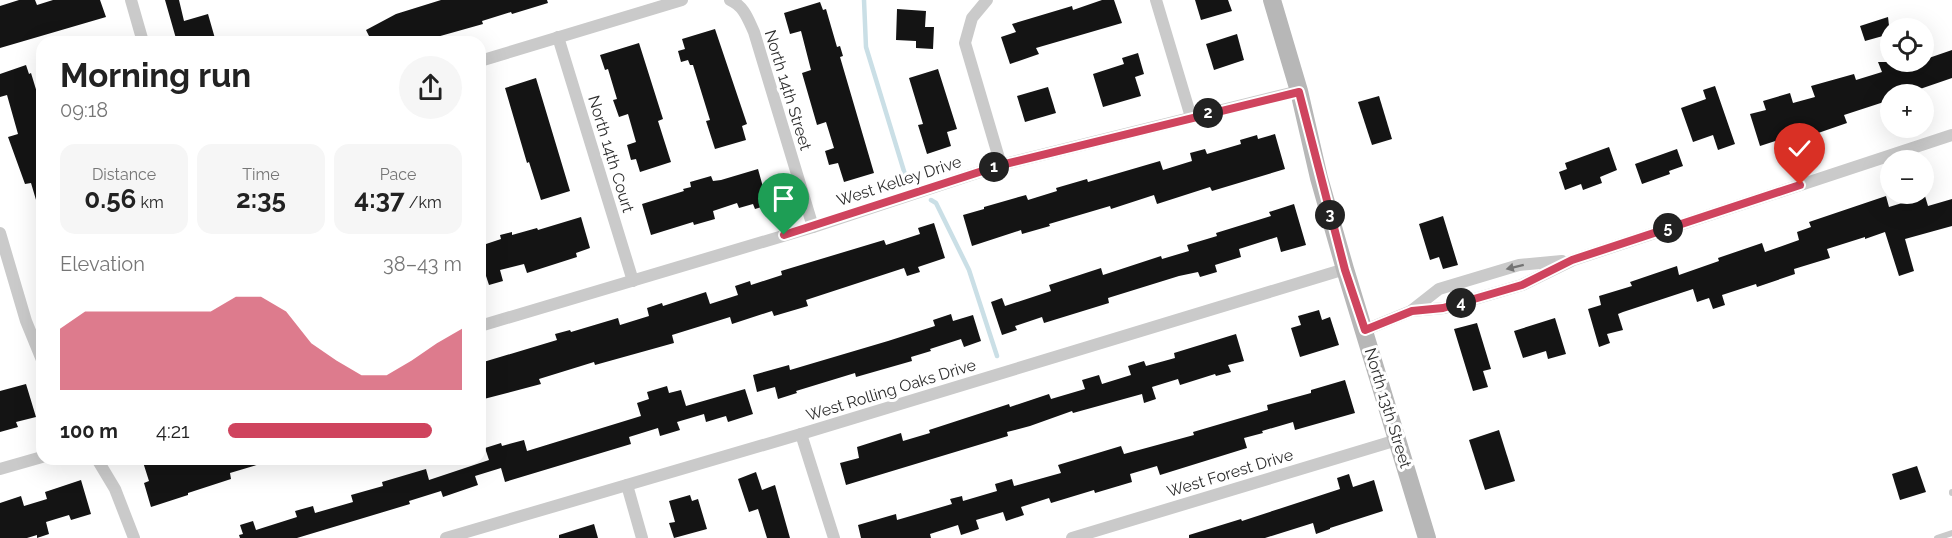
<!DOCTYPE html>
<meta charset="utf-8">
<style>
:root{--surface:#fff;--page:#f6f6f6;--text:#222;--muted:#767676;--accent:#cf445e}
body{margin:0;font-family:Raleway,sans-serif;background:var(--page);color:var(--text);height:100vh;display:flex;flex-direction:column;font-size:22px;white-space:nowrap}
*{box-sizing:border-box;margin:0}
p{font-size:20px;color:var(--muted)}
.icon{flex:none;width:33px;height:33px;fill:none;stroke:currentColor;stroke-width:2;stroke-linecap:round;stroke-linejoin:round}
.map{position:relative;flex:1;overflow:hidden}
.sheet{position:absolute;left:36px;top:36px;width:450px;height:429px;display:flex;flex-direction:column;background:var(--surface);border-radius:18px;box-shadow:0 6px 24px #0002}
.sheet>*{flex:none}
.fabs{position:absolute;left:1880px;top:18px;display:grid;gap:12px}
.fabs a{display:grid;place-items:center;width:54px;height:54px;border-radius:50%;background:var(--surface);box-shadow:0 6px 24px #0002;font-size:30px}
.pin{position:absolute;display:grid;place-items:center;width:51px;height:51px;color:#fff;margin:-62px -26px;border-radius:50% 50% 50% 0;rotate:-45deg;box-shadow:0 0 6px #0007}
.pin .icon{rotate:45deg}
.km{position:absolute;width:30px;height:30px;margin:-15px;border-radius:50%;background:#222;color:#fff;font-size:16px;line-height:30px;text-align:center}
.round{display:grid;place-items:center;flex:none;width:63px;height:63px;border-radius:32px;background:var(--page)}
.summary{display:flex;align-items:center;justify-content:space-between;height:102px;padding:0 24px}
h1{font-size:33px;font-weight:700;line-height:45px}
.stats{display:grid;grid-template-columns:repeat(3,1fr);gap:9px;height:102px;padding:6px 24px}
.stats div{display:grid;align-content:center;border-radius:15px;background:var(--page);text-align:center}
.stats b{font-size:26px;font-weight:700}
.stats small{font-size:16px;font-weight:400}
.stats p{font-size:16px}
.chart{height:168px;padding:12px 24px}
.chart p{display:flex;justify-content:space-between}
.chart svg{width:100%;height:108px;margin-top:6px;fill:var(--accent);opacity:.7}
ul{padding:0 24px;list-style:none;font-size:20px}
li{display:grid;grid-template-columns:96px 72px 1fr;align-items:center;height:45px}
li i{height:15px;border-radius:8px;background:var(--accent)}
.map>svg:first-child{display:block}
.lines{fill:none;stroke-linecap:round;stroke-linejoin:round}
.stream{stroke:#cadfe6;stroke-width:4.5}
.building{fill:#141414}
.lane{stroke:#cacaca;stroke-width:6}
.street{stroke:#cacaca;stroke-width:12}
.secondary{stroke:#b7b7b7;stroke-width:18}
.oneway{fill:#747474}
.route-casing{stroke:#fff;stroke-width:12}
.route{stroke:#cf445e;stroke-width:8}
.labels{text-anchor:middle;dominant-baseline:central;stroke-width:6;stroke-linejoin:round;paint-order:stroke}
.street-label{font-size:16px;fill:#2d2d2d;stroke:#fff}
</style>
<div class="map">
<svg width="1952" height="538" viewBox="0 0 1952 538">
<rect width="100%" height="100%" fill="#fff"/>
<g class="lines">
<g class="stream">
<path d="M864 0 866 47 907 181 909 183"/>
<path d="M931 200 936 203 969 270 997 356"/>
</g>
</g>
<g class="building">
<path d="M19 0H35L37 5 53 0H100L106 17 0 48V6Z"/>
<path d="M165 0H179L184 21 208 14 216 42H177Z"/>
<path d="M441 0H547L548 3 512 14 511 12 482 21 483 24 419 42H372L366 30 396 14Z"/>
<path d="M1102 0H1114L1122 23 1036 48 1039 54 1010 64 1001 37 1016 32 1012 24 1072 6 1073 10Z"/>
<path d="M1195 0H1228L1232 11 1201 20Z"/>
<path d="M820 2 823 10 826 9 837 47 840 46 843 56 840 57 874 173 844 182 838 163 829 165 825 151 834 148 826 122 817 125 802 73 811 70 801 31 790 34 784 13Z"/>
<path d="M897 9 926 11 925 27H934L933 49 916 48V41L896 40Z"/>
<path d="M1888 17 1890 34 1865 41 1860 26Z"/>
<path d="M715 29 747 124 742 126 746 140 715 149 706 121 710 120 693 65H690L688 60 681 62 678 51 685 49 682 39Z"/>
<path d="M1237 34 1244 60 1214 70 1206 44Z"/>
<path d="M639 43 663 119 658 121 671 162 640 172 636 159 631 160 627 145 636 142 628 114 619 117 613 100 617 99 608 69 605 70 600 55Z"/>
<path d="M1952 50V78L1920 89 1921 94H1890V100L1844 115 1847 123 1798 140 1797 134 1760 146 1750 114 1766 110 1763 101 1790 93 1793 103 1815 97 1811 86 1854 74 1856 80 1882 72 1878 62H1896L1897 67 1923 62V60Z"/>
<path d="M1138 53 1144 74 1135 77 1141 96 1103 107 1093 74 1124 64 1122 58Z"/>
<path d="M26 65 29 74 31 73 42 109V209L39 210 31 183 25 184 8 137 18 134 7 95 0 97V74Z"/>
<path d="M938 69 957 129 947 132 951 146 927 154 918 125 923 124 909 78Z"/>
<path d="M536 78 570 191 541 200 529 162 527 163 505 88Z"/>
<path d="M1715 86 1735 144 1718 150 1713 135 1693 142 1681 108 1706 99 1703 90Z"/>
<path d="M1048 87 1056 113 1025 122 1017 96Z"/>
<path d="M1379 96 1392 139 1372 145 1358 102Z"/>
<path d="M1275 134 1285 169 1212 191 1210 187 1157 204 1154 195 1111 209 1110 206 1049 224 1050 226 1022 234 1021 230 972 246 963 215 984 209V207L1026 195 1028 200 1057 191 1056 188 1087 179 1088 182 1160 161 1163 170 1192 161 1190 153 1205 149 1207 154 1241 144 1240 140 1257 135 1258 139Z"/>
<path d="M1609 147 1617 170 1600 177 1602 183 1583 190 1581 184 1565 190 1559 172 1567 169 1565 163Z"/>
<path d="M1677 149 1683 166 1669 171 1670 174 1642 184 1635 164Z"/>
<path d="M758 169 768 205 755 209 753 204 739 208 737 203 713 211 715 219 694 225 693 222 651 235 642 204 684 191 683 189 691 187 690 182 711 176 713 181 721 180Z"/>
<path d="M1886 196 1889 207 1925 196 1928 206 1952 199V226L1905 239 1914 271 1899 276 1885 232 1865 239V237L1827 249 1830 258 1794 269 1795 274 1757 287 1756 284 1722 295 1725 305 1713 309 1709 298 1697 302 1693 289 1623 312 1618 314 1623 330 1607 334 1610 343 1599 347 1588 309 1601 305 1599 296 1632 286 1630 282 1677 266 1679 275 1719 261 1718 258 1762 243 1765 252 1799 240 1797 232 1811 227 1809 222Z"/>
<path d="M1294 204 1306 245 1281 252 1277 237 1239 249 1241 257 1215 265 1217 272 1200 277 1198 272 1179 276 1108 298 1109 303 1044 323 1042 317 1015 326 1017 330 1002 335 991 302 1002 298 1005 306 1051 291 1049 285 1101 268 1103 275 1161 256 1162 259 1189 251 1187 245 1217 236 1216 233 1271 216 1269 212Z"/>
<path d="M1443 216 1458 265 1443 269 1439 257 1430 260 1419 224Z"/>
<path d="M581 217 590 248 576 253 577 257 527 273 524 264 500 270 503 281 489 285 486 276 480 278V246L501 239 500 235 512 232V235L537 228 538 230Z"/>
<path d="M934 223 945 258 918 267 920 272 907 276 904 268 806 300 808 306 774 316 772 311 732 324 730 317 672 335 674 343 595 365 594 362 539 379 541 384 480 400V363L557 340 555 334 570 330 571 332 618 318 620 325 649 316 647 308 662 303 663 306 706 292 710 304 738 295 735 286 750 281 751 285 782 275 781 271 884 240 886 245 920 234 918 228Z"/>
<path d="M1319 310 1322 320 1330 317 1339 345 1300 357 1291 328 1301 325 1298 316Z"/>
<path d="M951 314 953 321 973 315 981 341 964 347 961 339 930 349 931 351 911 357 912 361 856 377 855 373 796 391 797 393 778 399 775 387 757 392 753 375 789 365 790 370 888 341 935 326 933 320Z"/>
<path d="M1555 318 1566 354 1548 359 1546 351 1523 358 1514 331Z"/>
<path d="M1477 323 1491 369 1483 371 1488 387 1473 391 1454 329Z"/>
<path d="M1236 334 1244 361 1228 365 1231 372 1216 376 1215 374 1180 385 1178 379 1152 387 1156 399 1144 403 1142 394 1073 413 1072 411 1030 426 1007 432 1008 436 846 485 840 463 859 458 857 447 901 433 903 441 930 433 929 430 1009 404 1010 407 1049 394 1051 399 1085 389 1082 380 1099 375 1102 384 1131 375 1128 366 1144 361 1146 366 1175 358 1174 353Z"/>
<path d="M1345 380 1355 413 1295 430 1293 422 1262 431 1263 433 1244 438 1247 448 1160 475 1157 466 1130 474 1132 482 1095 493 1094 490 1051 503 1049 498 1021 507 1024 515 1006 521 1003 512 976 520 979 529 961 535 958 525 930 534 931 538H861L858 525 896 514 897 520 952 504 950 499 962 496 963 501 997 491 995 484 1012 479 1014 486 1061 473 1058 465 1121 446 1124 454 1194 435 1193 432 1268 410 1267 405 1311 393V390Z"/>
<path d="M26 384 36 417 16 422 18 427 0 432V391Z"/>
<path d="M667 386 669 393 681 390 686 406 745 389 753 414 728 422 726 416 706 422 704 414 677 422 680 430 660 436 658 428 629 437 631 444 505 482 501 468 475 476 478 485 443 497 441 491 409 501 410 504 297 538H240L239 535 243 534 240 525 253 521 256 530 297 517 295 511 313 506 315 513 353 502 351 495 383 486 382 482 426 469 429 480 489 460 485 448 501 443 502 446 524 440 527 451 641 416 637 403 649 399 647 392Z"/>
<path d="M1499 430 1515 481 1485 490 1469 440Z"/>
<path d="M142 459H161L162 463 174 459H266L267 462 230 473 231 479 188 493V495L151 507 144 483 149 481Z"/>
<path d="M1917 466 1926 492 1900 500 1892 474Z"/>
<path d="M756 472 762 490 775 485 790 538H767L758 509 749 512 738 479Z"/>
<path d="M1349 474 1353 487 1374 480 1383 511 1330 528V529L1316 534 1313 523 1265 538H1189V535L1241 519 1242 521 1340 489 1337 478Z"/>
<path d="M81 480 91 514 71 520 69 515 46 522 49 534 37 538V535L27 538H0V503L21 496 24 506 47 499 45 492Z"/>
<path d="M690 495 692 501 698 499 707 529 674 538 669 523 675 522 669 501Z"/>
<path d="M594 524 598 538H559V535Z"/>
</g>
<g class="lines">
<g class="lane">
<path d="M1952 492V493"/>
<path d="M1937 538 1952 533"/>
</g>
<g class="street">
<path d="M131 0 143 42"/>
<path d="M730 0C744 6 748 19 754 32L813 227"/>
<path d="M987 0 972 18 965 43 1001 165"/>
<path d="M1156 0 1191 117"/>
<path d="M558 37 633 281"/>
<path d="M480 61 682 0"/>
<path d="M0 233 26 321 42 360"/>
<path d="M1411 311 1444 308 1522 285 1573 260 1952 135"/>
<path d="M480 326 813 227 1001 165 1299 91"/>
<path d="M1365 330 1411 311 1439 289 1519 265 1562 261"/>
<path d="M801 434 834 538"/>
<path d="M97 459 115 489 134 538"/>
<path d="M0 469 42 457"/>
<path d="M627 485 642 538"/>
<path d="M446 538 801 434 1345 269"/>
<path d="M1072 538 1397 440"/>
</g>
<path class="secondary" d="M1272 0 1299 91 1319 178 1345 269 1427 538"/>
</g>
<defs><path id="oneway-solid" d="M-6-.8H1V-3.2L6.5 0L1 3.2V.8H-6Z" transform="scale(1.5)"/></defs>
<use class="oneway" href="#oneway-solid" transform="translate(1515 267) rotate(166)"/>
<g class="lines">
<defs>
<path id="route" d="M784 235 1001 165 1299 92 1345 270 1365 330 1412 311 1443 308 1522 285 1572 260 1800 185"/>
</defs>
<use href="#route" class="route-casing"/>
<use href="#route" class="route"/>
</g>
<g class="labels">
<g class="street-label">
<text transform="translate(788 90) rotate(73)">North 14th Street</text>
<text transform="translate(611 154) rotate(73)">North 14th Court</text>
<text transform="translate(899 181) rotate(-18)">West Kelley Drive</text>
<text transform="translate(891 390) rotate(-17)">West Rolling Oaks Drive</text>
<text transform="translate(1388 408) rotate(73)">North 13th Street</text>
<text transform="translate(1230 473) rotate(-17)">West Forest Drive</text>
</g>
</g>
</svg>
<div class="fabs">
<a><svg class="icon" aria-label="locate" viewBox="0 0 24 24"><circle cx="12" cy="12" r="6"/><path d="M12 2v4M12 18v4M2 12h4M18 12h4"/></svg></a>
<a>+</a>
<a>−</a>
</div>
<div class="pin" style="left:784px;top:235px;background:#1e9e55"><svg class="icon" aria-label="arrive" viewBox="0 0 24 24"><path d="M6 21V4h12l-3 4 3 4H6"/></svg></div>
<div class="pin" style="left:1800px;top:185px;background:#d93025"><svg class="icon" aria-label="check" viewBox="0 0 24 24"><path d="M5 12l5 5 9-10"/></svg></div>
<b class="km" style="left:994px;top:167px">1</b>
<b class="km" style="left:1208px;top:113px">2</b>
<b class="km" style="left:1330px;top:215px">3</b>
<b class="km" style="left:1461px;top:303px">4</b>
<b class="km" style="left:1668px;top:228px">5</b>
<section class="sheet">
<div class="summary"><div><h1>Morning run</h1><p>09:18</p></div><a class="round"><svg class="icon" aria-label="share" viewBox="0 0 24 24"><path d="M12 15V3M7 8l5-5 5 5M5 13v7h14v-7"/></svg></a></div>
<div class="stats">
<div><p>Distance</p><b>0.56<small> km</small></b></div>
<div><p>Time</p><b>2:35</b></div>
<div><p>Pace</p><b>4:37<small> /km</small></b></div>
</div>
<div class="chart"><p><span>Elevation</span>38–43 m</p>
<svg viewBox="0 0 160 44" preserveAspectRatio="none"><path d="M0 44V19L10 12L20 12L30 12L40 12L50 12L60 12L70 6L80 6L90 12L100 25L110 32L120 38L130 38L140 32L150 25L160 19V44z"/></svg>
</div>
<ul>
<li><b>100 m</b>4:21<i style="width:87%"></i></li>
</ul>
</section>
</div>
